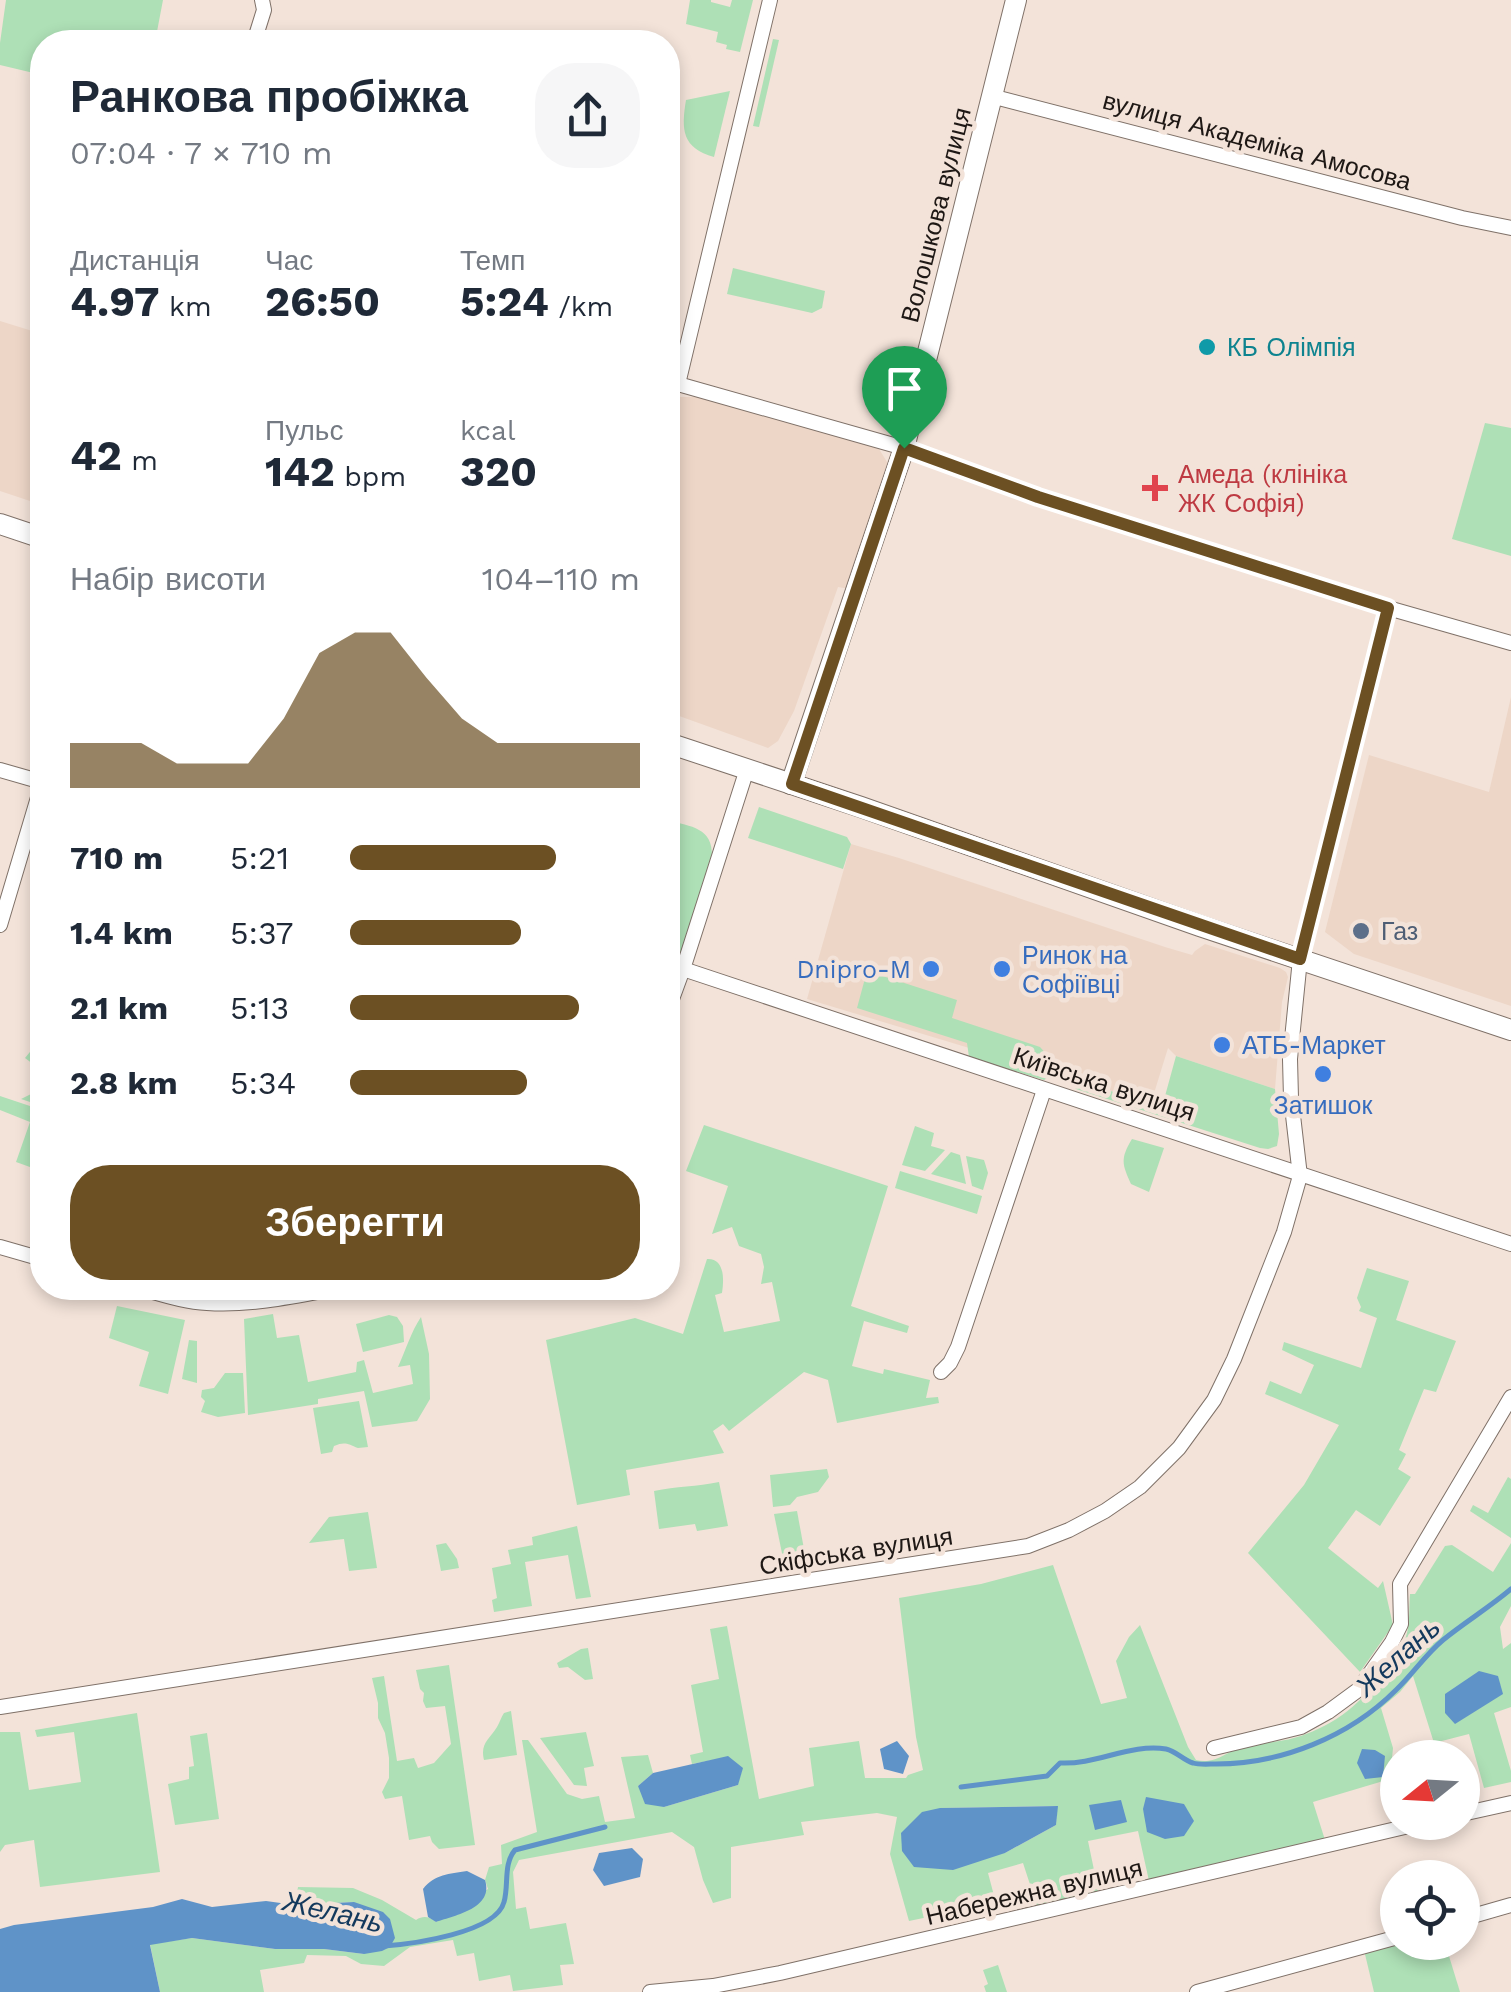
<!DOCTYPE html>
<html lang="uk">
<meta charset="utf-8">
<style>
:root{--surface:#fff;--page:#f6f6f7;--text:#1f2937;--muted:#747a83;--accent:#6c5023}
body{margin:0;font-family:"Work Sans",sans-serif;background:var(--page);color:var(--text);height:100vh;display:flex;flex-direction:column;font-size:38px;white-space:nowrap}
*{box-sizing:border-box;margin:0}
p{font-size:32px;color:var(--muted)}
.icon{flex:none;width:55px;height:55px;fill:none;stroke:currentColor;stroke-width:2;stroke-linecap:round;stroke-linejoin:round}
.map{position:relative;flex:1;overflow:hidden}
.panel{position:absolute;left:30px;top:30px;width:650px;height:1270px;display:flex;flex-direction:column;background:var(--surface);border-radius:40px;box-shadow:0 5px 15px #0003}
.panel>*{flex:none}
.needle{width:65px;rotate:252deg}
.buttons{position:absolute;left:1380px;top:1740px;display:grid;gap:20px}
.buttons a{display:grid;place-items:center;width:100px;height:100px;border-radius:50%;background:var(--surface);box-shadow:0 5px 15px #0003;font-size:50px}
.pin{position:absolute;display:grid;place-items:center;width:85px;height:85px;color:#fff;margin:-102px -42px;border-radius:50% 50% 50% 0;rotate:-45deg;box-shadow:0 0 10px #0007}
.pin .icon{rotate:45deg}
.round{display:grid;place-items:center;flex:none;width:105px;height:105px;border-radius:40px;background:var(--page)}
.headline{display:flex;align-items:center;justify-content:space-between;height:170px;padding:0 40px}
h1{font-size:45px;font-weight:700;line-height:75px}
.figures{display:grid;grid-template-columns:repeat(3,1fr);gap:15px;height:170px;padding:10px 40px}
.figures div{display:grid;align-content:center}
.figures b{font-size:42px;font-weight:700}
.figures small{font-size:28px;font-weight:400}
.figures p{font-size:28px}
.chart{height:280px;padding:20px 40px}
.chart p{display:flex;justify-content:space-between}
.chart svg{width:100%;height:180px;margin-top:10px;fill:var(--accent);opacity:.7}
.cta{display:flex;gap:20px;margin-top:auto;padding:20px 40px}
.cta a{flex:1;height:115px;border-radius:40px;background:var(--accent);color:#fff;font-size:40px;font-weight:700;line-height:115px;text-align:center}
ul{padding:0 40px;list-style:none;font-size:32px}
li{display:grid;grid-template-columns:160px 120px 1fr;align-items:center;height:75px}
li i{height:25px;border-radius:12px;background:var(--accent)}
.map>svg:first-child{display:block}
.built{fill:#edd6c7}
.green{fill:#aee0b6;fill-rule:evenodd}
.water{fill:#5f93c8}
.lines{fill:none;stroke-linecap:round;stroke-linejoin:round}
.stream{stroke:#5f93c8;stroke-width:5}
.street-casing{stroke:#7f7168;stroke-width:16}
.secondary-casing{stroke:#7f7168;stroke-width:22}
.street{stroke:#fff;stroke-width:14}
.secondary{stroke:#fff;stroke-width:20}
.route-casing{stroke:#fff;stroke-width:20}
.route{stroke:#6c5023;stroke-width:12}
.culture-dot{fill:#0f9aa8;stroke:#f3e3d9;stroke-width:4}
.health-dot{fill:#e0444e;stroke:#f3e3d9;stroke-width:4}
.service-dot{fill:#5c6f8a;stroke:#f3e3d9;stroke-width:4}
.shop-dot{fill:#3f7fe0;stroke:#f3e3d9;stroke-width:4}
.labels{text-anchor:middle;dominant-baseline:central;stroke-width:9;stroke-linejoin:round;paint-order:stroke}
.street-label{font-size:25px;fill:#1e1815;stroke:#f3e3d9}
.culture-label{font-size:25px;fill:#0d838f;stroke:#f3e3d9;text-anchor:start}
.health-label{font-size:25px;fill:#be3a42;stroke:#f3e3d9;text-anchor:start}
.service-label{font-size:25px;fill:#4e5e75;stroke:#f3e3d9;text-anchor:start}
.shop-label{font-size:25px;fill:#366cbe;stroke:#f3e3d9;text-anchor:start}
.water-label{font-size:28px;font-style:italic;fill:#13395d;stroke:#f3e3d9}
</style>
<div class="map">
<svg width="1511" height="1992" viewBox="0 0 1511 1992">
<rect width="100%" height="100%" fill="#f3e3d9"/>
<g class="built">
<path d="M0 321 42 334V505L0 491Z"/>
<path d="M668 397H712L879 449 887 462V472L850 589 838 587 794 711 778 741 768 748 668 712Z"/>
<path d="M1511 697V1006L1354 954 1325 932 1369 755 1489 792Z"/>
<path d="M851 844 899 858 1165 947 1192 955 1195 951 1205 944 1280 968 1286 972 1288 977 1282 1002 1275 1089 1176 1056 1168 1048 1151 1103 807 999Z"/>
</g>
<g class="green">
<path d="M6 0H163L155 42H42V75L0 65V43Z"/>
<path d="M690 0H711V2L730 7 732 0H753L740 52 726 49 727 45 716 42 718 32 686 24Z"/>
<path d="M773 39 779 40 759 127 753 126Z"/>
<path d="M730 91 714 157C682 148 681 130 686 100Z"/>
<path d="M733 268 825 291 822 308 812 313 727 294Z"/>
<path d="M1485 423 1511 428V556L1452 539Z"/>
<path d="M759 807 847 837 851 844 843 869 748 838Z"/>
<path d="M668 820C691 827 713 827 712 857L683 949C680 957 677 962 668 962V952L676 935 668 931Z"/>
<path d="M867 971 957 1000 952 1018 1040 1047C1050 1058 1052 1063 1049 1077L1044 1080 969 1057 967 1043 857 1008Z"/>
<path d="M42 1043V1106L21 1099 33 1093 39 1084 37 1067 25 1058 34 1047Z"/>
<path d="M1176 1056 1275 1089 1279 1134 1277 1146 1268 1149 1260 1148 1076 1089 1072 1084V1079L1162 1107Z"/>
<path d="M0 1096 42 1110 41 1171 16 1162 30 1122 0 1110Z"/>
<path d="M704 1125 888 1186 851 1306 909 1326 907 1333 864 1321 852 1366 883 1374 884 1369 930 1380 926 1398 938 1397 939 1403 837 1423 828 1380 804 1372 729 1431 723 1424 713 1431 724 1453 626 1470 630 1495 577 1505 546 1340 635 1318 683 1334 707 1259C725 1258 724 1280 722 1293L715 1295 724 1332 780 1321 772 1282 761 1284 764 1267 761 1254 739 1246 732 1227 712 1234 728 1186 686 1171Z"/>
<path d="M915 1126 934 1133 931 1146 945 1150 925 1171 902 1165Z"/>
<path d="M1132 1139 1164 1148 1149 1192 1131 1184C1122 1164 1120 1159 1132 1139Z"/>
<path d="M951 1152 960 1155 966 1184 931 1174Z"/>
<path d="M966 1156 984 1160 988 1173 983 1190 972 1186Z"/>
<path d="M900 1171 982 1196 977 1214 895 1188Z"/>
<path d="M1367 1268 1409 1281 1396 1320 1456 1341 1436 1392 1424 1389 1399 1450 1406 1454 1398 1469 1411 1477 1380 1526 1356 1510 1328 1548 1378 1588 1383 1581 1393 1625 1360 1672 1248 1553 1304 1485 1339 1425 1265 1394 1270 1381 1301 1394 1314 1365 1282 1350 1284 1342 1361 1368 1377 1318 1359 1311 1361 1307 1357 1298Z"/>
<path d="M117 1306 185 1320 168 1394 139 1386 149 1352 109 1338Z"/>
<path d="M273 1314 277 1338 299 1335 308 1382 356 1372 357 1362 364 1360 373 1393 413 1384 410 1365 398 1367C406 1349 411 1332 421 1317L429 1354 430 1399 417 1421 372 1427 364 1391 318 1399V1404L248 1415 244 1319Z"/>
<path d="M389 1315 397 1317 403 1326 404 1342 363 1352 356 1324Z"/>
<path d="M189 1340 197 1341V1383L182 1379Z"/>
<path d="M225 1373H243L245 1413 218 1417 201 1412 205 1401 201 1397 202 1390 214 1388Z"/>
<path d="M359 1401 368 1447 358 1448C348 1444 345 1441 334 1446L332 1452 321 1454 313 1408Z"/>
<path d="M827 1469 829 1477 818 1492 797 1497 790 1505 773 1507 770 1475Z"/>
<path d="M1508 1477 1511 1479V1538L1470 1511 1473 1505 1488 1513Z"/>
<path d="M719 1482 728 1526 697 1531 695 1524 659 1529 654 1491C676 1486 697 1487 719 1482Z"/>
<path d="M797 1511 806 1560 784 1563 774 1514Z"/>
<path d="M368 1512 377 1568 349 1571 344 1539 309 1543 329 1517Z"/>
<path d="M577 1526 591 1597 576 1599 568 1555 525 1562 532 1606 494 1612 492 1600 497 1598 492 1568 511 1564 508 1550 533 1545 532 1537Z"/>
<path d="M446 1543 457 1559 459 1568 441 1571 436 1545Z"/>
<path d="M1511 1543V1606L1500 1627 1503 1649 1511 1643V1707L1494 1713 1511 1771V1782L1484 1788 1469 1734 1434 1743 1413 1676 1400 1692 1381 1708 1393 1748 1390 1779 1313 1802 1325 1840 1149 1881 1138 1831 1088 1841 1099 1894 1038 1909 1023 1863 988 1873 996 1903 909 1921 890 1854 897 1817 877 1813 801 1822 804 1835 731 1847V1898L713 1903 703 1880 694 1847 672 1832 519 1860 513 1872 516 1909 526 1907 530 1929 566 1923 574 1964 560 1965 563 1985 513 1991 510 1975 479 1981 474 1953 457 1956 453 1940 410 1947 384 1966 361 1964 346 1956 307 1955 304 1963 260 1970 264 1992H160L150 1944 192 1938 275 1949H324L364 1954 354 1902 295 1905 298 1887 353 1888 382 1900 416 1920C424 1915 429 1917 436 1922L488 1889 485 1880 489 1867 502 1864 501 1845 537 1832 522 1740H528L567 1794 582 1799 599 1796 605 1822 635 1818 621 1757 648 1755 653 1773 638 1786 664 1807 738 1785 728 1757 692 1764 690 1755 703 1752 691 1685 719 1679 710 1629 727 1626 759 1799 814 1786 809 1748 859 1741 865 1778H906L908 1775 923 1770 916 1737 899 1598 981 1584 1053 1565 1101 1704 1127 1698 1116 1661 1129 1637 1140 1625 1188 1747 1196 1760C1217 1765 1227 1750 1246 1746 1266 1742 1287 1742 1306 1734 1342 1721 1367 1697 1388 1666 1395 1656 1404 1644 1407 1633 1410 1621 1409 1606 1410 1594H1415L1445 1546 1452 1545 1493 1572ZM1057 1806 1056 1825 1005 1853 940 1808Z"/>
<path d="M588 1648 593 1679 585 1680 568 1667 559 1668 557 1663 581 1649Z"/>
<path d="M449 1665 475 1845 439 1849 432 1842 430 1836 409 1840 402 1796 385 1799 382 1792 389 1778V1758L385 1733 378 1718V1703L372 1678 384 1676 397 1761 414 1758 418 1768 434 1763 451 1744 445 1706 426 1708 423 1701 424 1693 420 1689 416 1670Z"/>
<path d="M511 1711 517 1755 484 1760C480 1743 489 1740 497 1727 500 1722 501 1717 504 1713Z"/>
<path d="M137 1713 160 1872 40 1887 34 1840 5 1845 0 1852V1732H20L29 1790 81 1782 74 1732 37 1737 35 1730Z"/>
<path d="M586 1732 594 1766 584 1768 587 1786 574 1785 540 1738Z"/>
<path d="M207 1733 219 1819 175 1825 168 1784 189 1779V1767L194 1766 190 1736Z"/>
<path d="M1398 1942 1445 1943 1460 1992H1374L1364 1950Z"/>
<path d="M998 1965 1007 1992H986L984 1986 988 1984 983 1970Z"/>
</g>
<g class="water">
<path d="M1479 1671 1498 1676 1503 1694 1455 1724 1445 1713V1694Z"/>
<path d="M897 1741 909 1756 903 1774 884 1769 880 1749Z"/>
<path d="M1362 1749 1375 1750 1385 1756 1383 1777 1365 1779 1357 1763Z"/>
<path d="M728 1756 743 1768 738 1785 664 1807 645 1804 638 1786 653 1773Z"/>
<path d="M1146 1797 1184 1804 1194 1821 1184 1836 1165 1839 1147 1832 1143 1809Z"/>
<path d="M1121 1800 1127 1822 1095 1830 1089 1805Z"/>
<path d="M1058 1806 1056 1825 1005 1853 953 1870 914 1867 902 1851 901 1833 922 1812 940 1808Z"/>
<path d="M632 1848 643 1859 640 1877 604 1886 593 1870 599 1853Z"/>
<path d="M467 1871 485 1880C494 1908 456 1915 436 1922L428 1917 423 1889C435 1874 449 1874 467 1871Z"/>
<path d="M182 1899 212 1907 266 1901 295 1905 354 1902 383 1912 390 1919 395 1938 390 1947 382 1951 364 1954 324 1949H275L192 1938 150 1945 160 1992H0V1929L14 1925 153 1907Z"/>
</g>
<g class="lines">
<g class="stream">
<path d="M961 1787 1047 1776 1060 1763C1096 1765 1131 1743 1166 1749 1176 1751 1183 1760 1193 1763 1199 1765 1209 1764 1216 1764 1281 1764 1349 1737 1396 1690 1413 1674 1425 1655 1443 1640 1465 1622 1490 1607 1511 1589"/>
<path d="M384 1946C412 1944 496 1933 504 1902 509 1885 503 1864 515 1850L605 1827"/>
</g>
<defs>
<g id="street">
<path d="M254 42 264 10 262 0"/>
<path d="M991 96 1462 218 1511 228"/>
<path d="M678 384 770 0"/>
<path d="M668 386 678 384 904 448 1038 497 1388 608 1511 643"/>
<path d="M0 770 42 782"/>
<path d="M0 925 42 784"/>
<path d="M683 969 1511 1244"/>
<path d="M668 1010 683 969 747 769"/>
<path d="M0 1247 42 1259"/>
<path d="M138 1288C161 1294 183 1302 207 1303 251 1306 296 1296 339 1288"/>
<path d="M941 1372 950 1363 958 1347 1044 1090"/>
<path d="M0 1707 1028 1546 1069 1530 1105 1511 1140 1487 1179 1448 1214 1400 1234 1359 1284 1232 1300 1176 1291 1098 1290 1059 1300 959 1388 608"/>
<path d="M1214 1748 1301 1727 1328 1712 1358 1690 1392 1642 1401 1624 1400 1584 1511 1397"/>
<path d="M1462 1814 1511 1803"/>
<path d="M1462 1919 1511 1905"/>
<path d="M650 1992 713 1986 780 1973 1426 1822"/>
<path d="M1197 1992 1398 1937"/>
</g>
<g id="secondary">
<path d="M0 524 42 538"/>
<path d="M668 743 861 807 1200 926 1511 1030"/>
<path d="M791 784 904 448 1016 0"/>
</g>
</defs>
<use href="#street" class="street-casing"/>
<use href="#secondary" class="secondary-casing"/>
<use href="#street" class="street"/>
<use href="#secondary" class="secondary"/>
</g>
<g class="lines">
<defs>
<path id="route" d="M904 448 1038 497 1388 608 1300 959 792 784Z"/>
</defs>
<use href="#route" class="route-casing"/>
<use href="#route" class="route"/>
</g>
<circle class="culture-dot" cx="1207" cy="347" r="10"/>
<path class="health-dot" d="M1150 473h10v10h10v10h-10v10h-10v-10h-10v-10h10z"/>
<circle class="service-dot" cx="1361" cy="931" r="10"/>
<g class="shop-dot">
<circle cx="931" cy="969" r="10"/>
<circle cx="1002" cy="969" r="10"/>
<circle cx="1222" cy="1045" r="10"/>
<circle cx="1323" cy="1074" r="10"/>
</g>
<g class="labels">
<g class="street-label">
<text transform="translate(1257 141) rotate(15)">вулиця Академіка Амосова</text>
<text transform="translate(936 215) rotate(-76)">Волошкова вулиця</text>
<text transform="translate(1104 1084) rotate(18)">Київська вулиця</text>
<text transform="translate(856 1551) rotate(-9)">Скіфська вулиця</text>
<text transform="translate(1034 1892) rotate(-13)">Набережна вулиця</text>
</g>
<g class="culture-label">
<text x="1227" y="347">КБ Олімпія</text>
</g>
<g class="health-label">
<text x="1178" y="474">Амеда (клініка<tspan x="1178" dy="29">ЖК Софія)</tspan></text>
</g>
<g class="service-label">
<text x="1381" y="931">Газ</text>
</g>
<g class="shop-label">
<text x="1022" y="955">Ринок на<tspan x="1022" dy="29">Софіївці</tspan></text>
<text x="911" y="969" text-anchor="end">Dnipro-M</text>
<text x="1242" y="1045">АТБ-Маркет</text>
<text x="1323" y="1105" text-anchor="middle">Затишок</text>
</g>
<g class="water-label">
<text transform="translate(1398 1657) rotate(-42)">Желань</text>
<text transform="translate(333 1912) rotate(13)">Желань</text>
</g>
</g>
</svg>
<div class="buttons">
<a><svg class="needle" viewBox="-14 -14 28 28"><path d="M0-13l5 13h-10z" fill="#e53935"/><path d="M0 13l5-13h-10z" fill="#747a83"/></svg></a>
<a><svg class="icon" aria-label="locate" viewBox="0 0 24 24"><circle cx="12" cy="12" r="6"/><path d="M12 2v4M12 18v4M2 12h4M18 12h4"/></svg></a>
</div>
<div class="pin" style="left:904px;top:448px;background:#1e9e55"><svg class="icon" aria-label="arrive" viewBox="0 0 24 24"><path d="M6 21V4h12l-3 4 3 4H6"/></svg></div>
<section class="panel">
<div class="headline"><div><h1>Ранкова пробіжка</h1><p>07:04 · 7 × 710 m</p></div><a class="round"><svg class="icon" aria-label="share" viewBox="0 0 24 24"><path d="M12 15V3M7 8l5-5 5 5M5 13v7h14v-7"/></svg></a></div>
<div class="figures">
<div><p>Дистанція</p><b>4.97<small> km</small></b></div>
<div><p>Час</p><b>26:50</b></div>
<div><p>Темп</p><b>5:24<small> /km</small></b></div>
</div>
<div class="figures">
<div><b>42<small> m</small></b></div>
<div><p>Пульс</p><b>142<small> bpm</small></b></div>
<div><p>kcal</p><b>320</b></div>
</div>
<div class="chart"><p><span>Набір висоти</span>104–110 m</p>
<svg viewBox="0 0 160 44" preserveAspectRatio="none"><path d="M0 44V33L10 33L20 33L30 38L40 38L50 38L60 27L70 11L80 6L90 6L100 17L110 27L120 33L130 33L140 33L150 33L160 33V44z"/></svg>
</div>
<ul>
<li><b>710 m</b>5:21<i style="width:71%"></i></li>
<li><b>1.4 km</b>5:37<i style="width:59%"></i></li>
<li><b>2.1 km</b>5:13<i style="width:79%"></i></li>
<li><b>2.8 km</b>5:34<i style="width:61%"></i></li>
</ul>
<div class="cta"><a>Зберегти</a></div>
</section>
</div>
